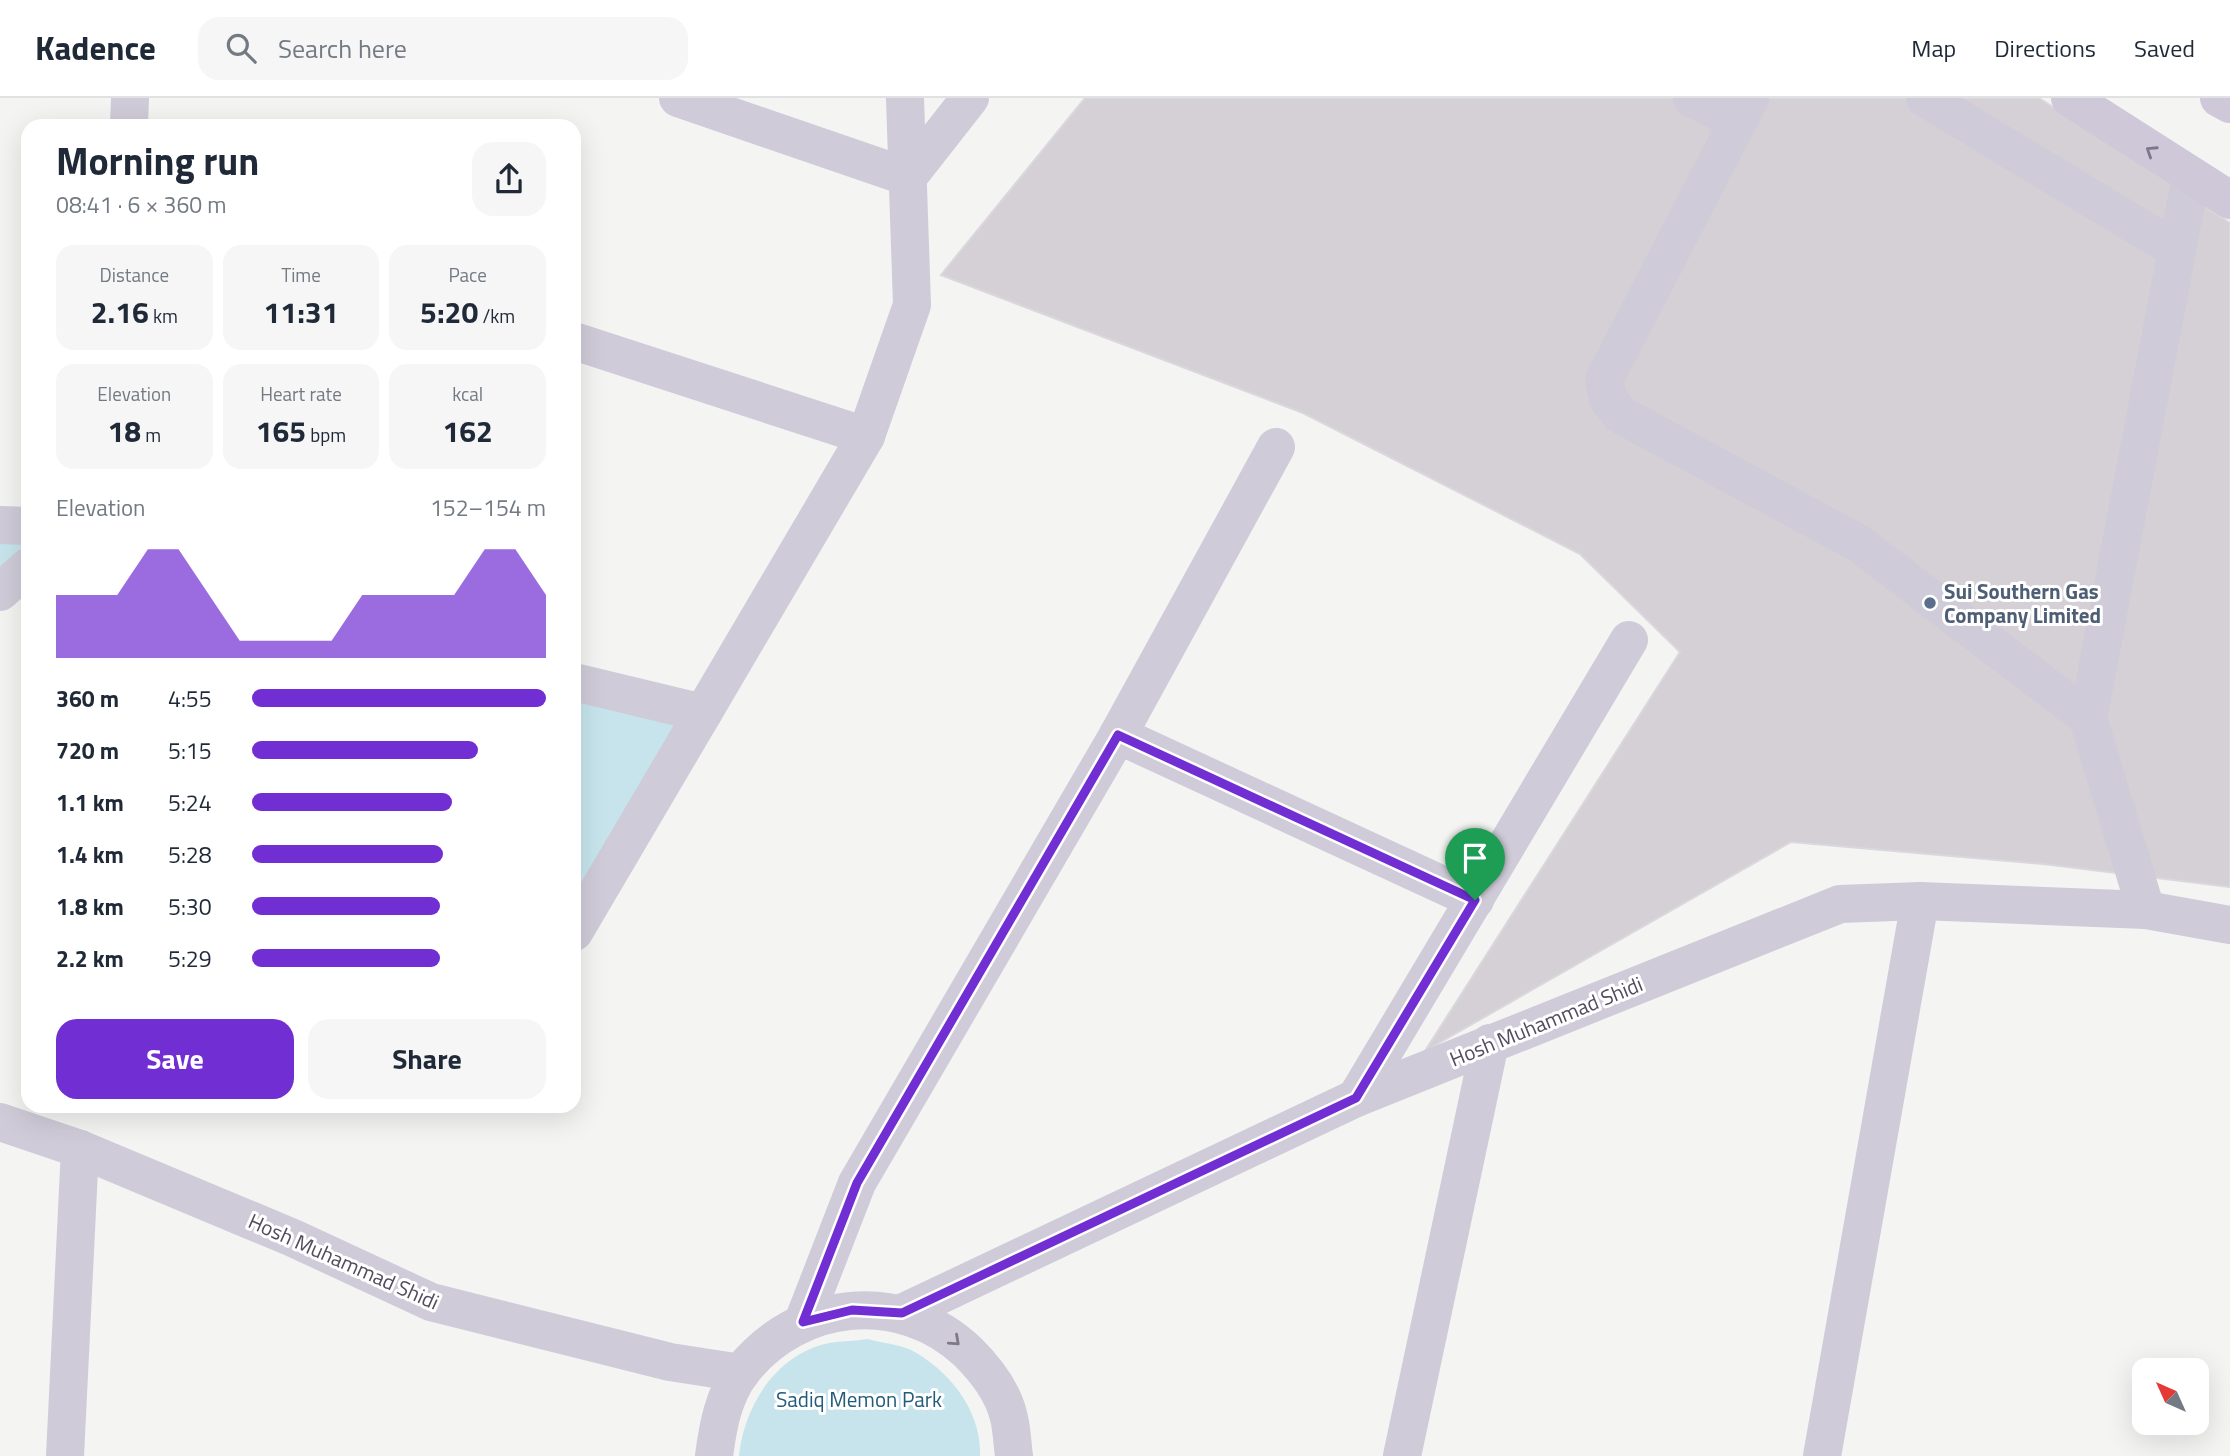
<!DOCTYPE html>
<meta charset="utf-8">
<style>
:root{--surface:#fff;--page:#f6f6f7;--text:#1f2937;--muted:#747a83;--line:#e0e1e3;--accent:#702ed3}
body{margin:0;font-family:"Titillium Web",sans-serif;background:var(--page);color:var(--text);height:100vh;display:flex;flex-direction:column;font-size:26px;white-space:nowrap}
*{box-sizing:border-box;margin:0}
p{font-size:23px;color:var(--muted)}
.icon{flex:none;width:38px;height:38px;fill:none;stroke:currentColor;stroke-width:2;stroke-linecap:round;stroke-linejoin:round}
.map{position:relative;flex:1;overflow:hidden}
.drawer{position:absolute;left:21px;top:21px;width:560px;height:994px;display:flex;flex-direction:column;background:var(--surface);border-radius:21px;box-shadow:0 7px 28px #0002}
.drawer>*{flex:none}
.needle{width:46px;rotate:315deg}
.buttons{position:absolute;left:2132px;top:1260px;display:grid;gap:14px}
.buttons a{display:grid;place-items:center;width:77px;height:77px;border-radius:14px;background:var(--surface);box-shadow:0 7px 28px #0002;font-size:35px}
.pin{position:absolute;display:grid;place-items:center;width:60px;height:60px;color:#fff;margin:-72px -30px;border-radius:50% 50% 50% 0;rotate:-45deg;box-shadow:0 0 7px #0007}
.pin .icon{rotate:45deg}
.round{display:grid;place-items:center;flex:none;width:74px;height:74px;border-radius:21px;background:var(--page)}
.summary{display:flex;align-items:center;justify-content:space-between;height:119px;padding:0 35px}
h1{font-size:38px;font-weight:700;line-height:52px}
.stats{display:grid;grid-template-columns:repeat(3,1fr);gap:10px;height:119px;padding:7px 35px}
.stats div{display:grid;align-content:center;border-radius:18px;background:var(--page);text-align:center}
.stats b{font-size:30px;font-weight:700}
.stats small{font-size:19px;font-weight:400}
.stats p{font-size:19px}
.chart{height:196px;padding:14px 35px}
.chart p{display:flex;justify-content:space-between}
.chart svg{width:100%;height:126px;margin-top:7px;fill:var(--accent);opacity:.7}
.primary-button{display:flex;gap:14px;margin-top:auto;padding:14px 35px}
.primary-button a{flex:1;height:80px;border-radius:21px;background:var(--accent);color:#fff;font-size:28px;font-weight:700;line-height:80px;text-align:center}
.primary-button a+a{background:var(--page);color:var(--text)}
ul{padding:0 35px;list-style:none;font-size:23px}
li{display:grid;grid-template-columns:112px 84px 1fr;align-items:center;height:52px}
li i{height:18px;border-radius:9px;background:var(--accent)}
header{display:flex;align-items:center;gap:42px;box-sizing:border-box;height:98px;padding:0 35px;background:var(--surface);border-bottom:2px solid var(--line)}
header strong{font-size:33px}
nav{display:flex;gap:38px;margin-inline-start:auto;font-size:24px}
.search{width:490px;height:63px;background:var(--page);display:flex;align-items:center;gap:18px;box-sizing:border-box;padding:0 24px;border-radius:21px;color:var(--muted);font-size:26px}
.map>svg:first-child{display:block}
.green{fill:#c7e4ec}
.building{fill:#d4d0d6;stroke:#dad7dd;stroke-width:2}
.lines{fill:none;stroke-linecap:round;stroke-linejoin:round}
.minor{stroke:#cfcbd8;stroke-width:38}
.secondary{stroke:#cec8d8;stroke-width:38}
.oneway{stroke:#7d7789}
.oneway2{stroke:#7e7889}
.route-casing{stroke:#fff;stroke-width:14}
.route{stroke:#702ed3;stroke-width:9}
.service-dot{fill:#5c6f8a;stroke:#fff;stroke-width:2.5}
.labels{text-anchor:middle;dominant-baseline:central;stroke-width:6;stroke-linejoin:round;paint-order:stroke}
.service-label{font-size:21px;font-weight:bold;fill:#4e5e75;stroke:#fff;text-anchor:start}
.street-label{font-size:21px;fill:#524c5e;stroke:#fff}
.park-label{font-size:21px;fill:#225c7a;stroke:#fff}
</style>
<header>
<strong>Kadence</strong>
<div class="search"><svg class="icon" aria-label="search" viewBox="0 0 24 24"><circle cx="10" cy="10" r="6"/><path d="M15 15l6 6"/></svg>Search here</div>
<nav><a>Map</a><a>Directions</a><a>Saved</a></nav>
</header>
<div class="map">
<svg width="2230" height="1358" viewBox="0 0 2230 1358">
<rect width="100%" height="100%" fill="#f4f4f3"/>
<g class="green">
<path d="M0 427 28 428V469L0 494Z"/>
<path d="M574 584 703 615 574 832Z"/>
<path d="M868 1241C881 1245 898 1246 911 1252 949 1272 982 1313 980 1358H739C744 1308 776 1256 829 1245 842 1243 855 1243 868 1241Z"/>
</g>
<path class="building" d="M1085 0H2039L2230 125V789L2043 766 1791 744 1425 953 1680 554 1580 456 1303 315 941 177Z"/>
<g class="lines">
<g class="minor">
<path d="M678 0 908 79 970 0"/>
<path d="M1692 0 1738 24"/>
<path d="M1750 0 1604 282 1608 301 1621 317 1858 445 2088 620"/>
<path d="M1925 0 2177 152"/>
<path d="M129 28 130 0"/>
<path d="M574 243 866 338"/>
<path d="M0 427 28 428"/>
<path d="M0 494 28 469"/>
<path d="M574 584 703 615 866 338 912 207 905 0"/>
<path d="M1118 637 1475 802"/>
<path d="M2146 812 2088 620 2191 79"/>
<path d="M574 834 703 615"/>
<path d="M1356 1000 1629 542"/>
<path d="M0 1024 80 1051 293 1140 431 1204 670 1264 741 1275"/>
<path d="M902 1215 1356 1000 1840 806 1920 803 2146 812 2230 827"/>
<path d="M803 1224 857 1085 1118 637 1276 349"/>
<path d="M65 1358 80 1051"/>
<path d="M714 1358C718 1328 723 1298 742 1273 799 1201 901 1191 968 1254 984 1270 1002 1293 1008 1316 1012 1329 1012 1344 1014 1358"/>
<path d="M1402 1358 1490 945"/>
<path d="M1822 1358 1920 803"/>
</g>
<g class="secondary">
<path d="M2070 0 2230 102"/>
<path d="M2219 0 2230 6"/>
</g>
</g>
<defs><path id="oneway-chevron" d="M-2-3.5L2.5 0L-2 3.5" fill="none" stroke-width="1.6" stroke-linecap="round" stroke-linejoin="round" transform="scale(1.75)"/></defs>
<use class="oneway" href="#oneway-chevron" transform="translate(2151 53) rotate(-147)"/>
<use class="oneway2" href="#oneway-chevron" transform="translate(955 1243) rotate(42)"/>
<g class="lines">
<defs>
<path id="route" d="M1118 637 1475 802 1356 1000 902 1215 852 1212 803 1224 857 1085Z"/>
</defs>
<use href="#route" class="route-casing"/>
<use href="#route" class="route"/>
</g>
<circle class="service-dot" cx="1930" cy="505" r="7"/>
<g class="labels">
<g class="service-label">
<text x="1944" y="493">Sui Southern Gas<tspan x="1944" dy="24">Company Limited</tspan></text>
</g>
<g class="street-label">
<text transform="translate(1546 923) rotate(-22)">Hosh Muhammad Shidi</text>
<text transform="translate(344 1163) rotate(24)">Hosh Muhammad Shidi</text>
</g>
<g class="park-label">
<text x="859" y="1301">Sadiq Memon Park</text>
</g>
</g>
</svg>
<div class="buttons">
<a><svg class="needle" viewBox="-14 -14 28 28"><path d="M0-13l5 13h-10z" fill="#e53935"/><path d="M0 13l5-13h-10z" fill="#747a83"/></svg></a>
</div>
<div class="pin" style="left:1475px;top:802px;background:#1e9e55"><svg class="icon" aria-label="arrive" viewBox="0 0 24 24"><path d="M6 21V4h12l-3 4 3 4H6"/></svg></div>
<section class="drawer">
<div class="summary"><div><h1>Morning run</h1><p>08:41 · 6 × 360 m</p></div><a class="round"><svg class="icon" aria-label="share" viewBox="0 0 24 24"><path d="M12 15V3M7 8l5-5 5 5M5 13v7h14v-7"/></svg></a></div>
<div class="stats">
<div><p>Distance</p><b>2.16<small> km</small></b></div>
<div><p>Time</p><b>11:31</b></div>
<div><p>Pace</p><b>5:20<small> /km</small></b></div>
</div>
<div class="stats">
<div><p>Elevation</p><b>18<small> m</small></b></div>
<div><p>Heart rate</p><b>165<small> bpm</small></b></div>
<div><p>kcal</p><b>162</b></div>
</div>
<div class="chart"><p><span>Elevation</span>152–154 m</p>
<svg viewBox="0 0 160 44" preserveAspectRatio="none"><path d="M0 44V22L10 22L20 22L30 6L40 6L50 22L60 38L70 38L80 38L90 38L100 22L110 22L120 22L130 22L140 6L150 6L160 22V44z"/></svg>
</div>
<ul>
<li><b>360 m</b>4:55<i style="width:100%"></i></li>
<li><b>720 m</b>5:15<i style="width:77%"></i></li>
<li><b>1.1 km</b>5:24<i style="width:68%"></i></li>
<li><b>1.4 km</b>5:28<i style="width:65%"></i></li>
<li><b>1.8 km</b>5:30<i style="width:64%"></i></li>
<li><b>2.2 km</b>5:29<i style="width:64%"></i></li>
</ul>
<div class="primary-button"><a>Save</a><a>Share</a></div>
</section>
</div>
